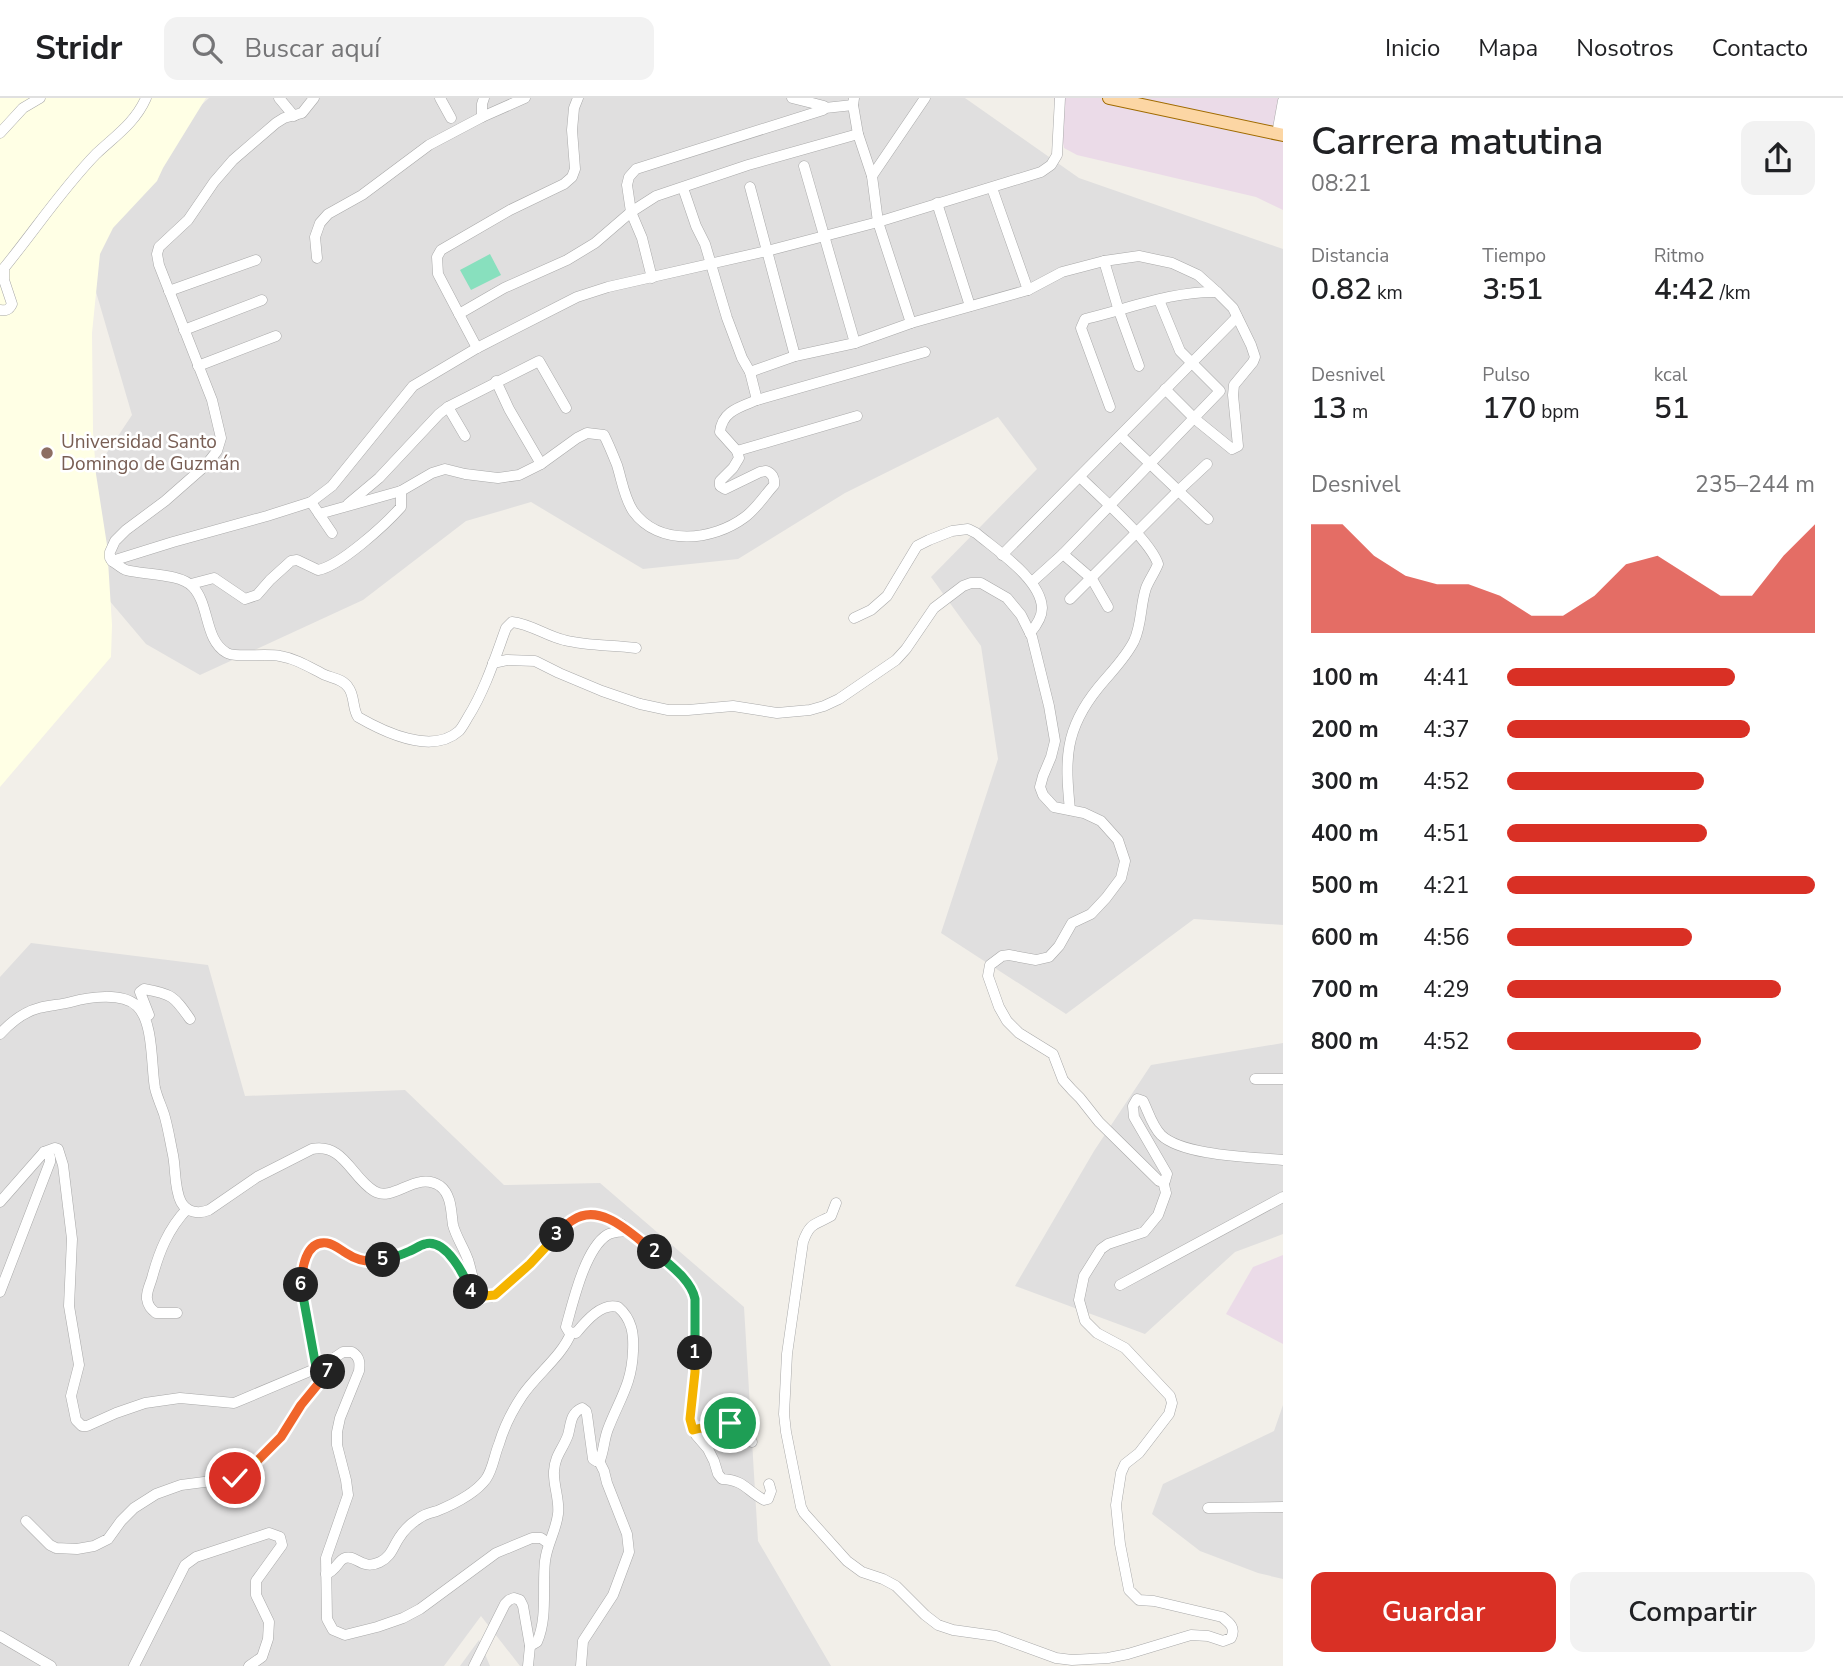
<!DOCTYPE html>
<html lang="es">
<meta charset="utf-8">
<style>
:root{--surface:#fff;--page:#f2f2f2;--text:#202124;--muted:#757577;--line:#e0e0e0;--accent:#d93025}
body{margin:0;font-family:"Nunito Sans",sans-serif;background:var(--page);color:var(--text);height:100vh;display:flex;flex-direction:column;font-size:26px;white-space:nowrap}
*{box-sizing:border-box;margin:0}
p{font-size:23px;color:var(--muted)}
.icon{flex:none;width:38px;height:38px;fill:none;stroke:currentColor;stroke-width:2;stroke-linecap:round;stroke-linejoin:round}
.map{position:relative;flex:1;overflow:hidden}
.sheet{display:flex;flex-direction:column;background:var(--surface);width:560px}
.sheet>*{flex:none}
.pin{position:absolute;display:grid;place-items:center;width:60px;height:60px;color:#fff;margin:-30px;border:4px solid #fff;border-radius:50%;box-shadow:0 2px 7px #0007}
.km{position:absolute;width:35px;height:35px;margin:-18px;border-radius:50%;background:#222;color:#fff;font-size:19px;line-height:35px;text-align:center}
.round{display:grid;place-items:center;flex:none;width:74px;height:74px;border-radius:14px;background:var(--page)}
.head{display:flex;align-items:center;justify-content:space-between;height:119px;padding:0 28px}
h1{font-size:38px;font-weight:600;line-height:52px}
.figures{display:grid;grid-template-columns:repeat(3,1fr);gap:10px;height:119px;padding:7px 28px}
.figures div{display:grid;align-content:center}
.figures b{font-size:30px;font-weight:600}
.figures small{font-size:19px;font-weight:400}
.figures p{font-size:19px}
.chart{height:196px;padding:14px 28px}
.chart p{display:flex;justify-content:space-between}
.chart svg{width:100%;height:126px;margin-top:7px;fill:var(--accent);opacity:.7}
.primary-button{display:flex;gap:14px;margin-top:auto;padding:14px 28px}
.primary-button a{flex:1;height:80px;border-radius:14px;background:var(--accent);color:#fff;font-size:28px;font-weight:600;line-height:80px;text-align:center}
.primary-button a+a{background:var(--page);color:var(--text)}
ul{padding:0 28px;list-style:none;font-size:23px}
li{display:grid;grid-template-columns:112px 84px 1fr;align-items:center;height:52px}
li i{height:18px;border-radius:9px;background:var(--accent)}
header{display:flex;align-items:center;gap:42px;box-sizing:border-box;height:98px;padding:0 35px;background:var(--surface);border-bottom:2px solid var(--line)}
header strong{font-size:33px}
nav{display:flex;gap:38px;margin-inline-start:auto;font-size:24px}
.search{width:490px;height:63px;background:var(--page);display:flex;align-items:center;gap:18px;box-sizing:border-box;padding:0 24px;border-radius:14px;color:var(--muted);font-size:26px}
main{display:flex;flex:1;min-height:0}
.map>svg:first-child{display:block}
.residential{fill:#e0dfdf}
.industrial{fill:#ebdbe8}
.education{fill:#ffffe5}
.pitch{fill:#88e0be}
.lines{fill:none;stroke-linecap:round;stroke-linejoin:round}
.minor-casing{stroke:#a9a9a9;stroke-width:11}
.major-casing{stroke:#a06b00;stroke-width:14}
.minor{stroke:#fff;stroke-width:10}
.major{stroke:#fcd6a4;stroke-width:12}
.split-1-casing{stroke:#fff;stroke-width:14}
.split-2-casing{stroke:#fff;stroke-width:14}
.split-3-casing{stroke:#fff;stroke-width:14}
.split-4-casing{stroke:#fff;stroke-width:14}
.split-5-casing{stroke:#fff;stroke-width:14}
.split-6-casing{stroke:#fff;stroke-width:14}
.split-7-casing{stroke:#fff;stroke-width:14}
.split-8-casing{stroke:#fff;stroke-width:14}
.split-9-casing{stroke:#fff;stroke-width:14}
.split-1{stroke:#f5b400;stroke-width:9}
.split-2{stroke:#22a559;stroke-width:9}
.split-3{stroke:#f0652b;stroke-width:9}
.split-4{stroke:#f5b400;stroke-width:9}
.split-5{stroke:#22a559;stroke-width:9}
.split-6{stroke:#f0652b;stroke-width:9}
.split-7{stroke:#22a559;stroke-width:9}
.split-8{stroke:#f0652b;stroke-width:9}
.split-9{stroke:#f5b400;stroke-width:9}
.education-dot{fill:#8d6e63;stroke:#fff;stroke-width:2.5}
.labels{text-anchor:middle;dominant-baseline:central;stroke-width:5;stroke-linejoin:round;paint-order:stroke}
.education-label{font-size:19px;fill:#785e54;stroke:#fff;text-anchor:start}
</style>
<header>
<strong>Stridr</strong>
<div class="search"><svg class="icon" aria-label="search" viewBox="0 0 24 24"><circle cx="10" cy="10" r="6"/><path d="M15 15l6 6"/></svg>Buscar aquí</div>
<nav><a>Inicio</a><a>Mapa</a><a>Nosotros</a><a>Contacto</a></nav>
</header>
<main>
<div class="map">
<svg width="1283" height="1568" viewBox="0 0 1283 1568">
<rect width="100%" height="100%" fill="#f2efe9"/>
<g class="residential">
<path d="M209 0H965L1079 80 1283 151V827L1194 821 1066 916 941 835 998 661 981 548 931 479 1037 371 998 319 845 395 738 461 643 471 531 404 466 423 363 502 200 577 146 546 53 436 132 317 75 122Z"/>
<path d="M31 845 208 867 245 998 405 992 504 1087 600 1085 744 1209 758 1443 831 1568H520L481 1518 444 1568H0V879Z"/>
<path d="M1283 945V1136L1235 1154 1145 1236 1015 1188 1094 1053 1151 967Z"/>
<path d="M1283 1307V1481L1258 1475 1200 1453 1152 1416 1163 1386 1274 1333Z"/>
<path d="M479 1542 490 1568H460Z"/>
</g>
<g class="industrial">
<path d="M1054 0H1283V112L1256 99 1077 57 1064 50Z"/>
<path d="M1283 1157V1246L1226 1216 1253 1169Z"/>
</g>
<path class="education" d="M0 0H206L163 70 157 83 113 130 100 156 92 235 93 333 96 376 107 447 112 527 111 559 0 689Z"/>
<path class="pitch" d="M490 156 501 177 471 192 460 172Z"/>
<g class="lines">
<defs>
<g id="minor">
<path d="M279 0 294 18"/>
<path d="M314 0 302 15 284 20 276 25 233 62 214 84 188 122 159 149 157 156 159 167 212 302 221 340 217 353 206 367 165 403 126 432 115 443 110 454V460L112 463 173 444 267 418 311 404 332 388 413 288 477 250 577 199 608 189 767 153 878 124 1041 74 1051 67 1057 57 1060 0"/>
<path d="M440 0 451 20"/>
<path d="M854 0 853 7 858 36 872 78 878 124 911 225"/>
<path d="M825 10 853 7"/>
<path d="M482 19V6L484 0"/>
<path d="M0 35 23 10 40 0"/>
<path d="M1277 36 1283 3"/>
<path d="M804 68 855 245"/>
<path d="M872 78 925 0"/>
<path d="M750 89 795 258"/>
<path d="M683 90 696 128 705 146 727 220 742 260 750 274"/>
<path d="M992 90 1028 192"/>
<path d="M937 105 970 208"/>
<path d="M317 160 315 139 320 125 328 116 362 97 429 47 482 19 525 0"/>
<path d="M1104 163 1119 213 1139 268"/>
<path d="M652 180 642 140 631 114 627 87 629 79 636 71 823 12 825 10 824 8 792 0"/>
<path d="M169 193 256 162"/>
<path d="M0 212C6 213 9 212 12 206L4 182V170C35 132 62 91 96 56 115 38 135 25 146 0"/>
<path d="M459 216 438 176 437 159 441 152 510 112 564 86 572 79 575 71 572 32 574 10 578 0"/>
<path d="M184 232 262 202"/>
<path d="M477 250 459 216 504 190 567 162 595 145 631 114 656 98 748 67 858 36"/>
<path d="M198 268 276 238"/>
<path d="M496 283 509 311 541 366"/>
<path d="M757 302 750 274 795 258 855 245 911 225 1028 192 1062 174 1104 163 1139 158 1172 165 1198 177 1217 194"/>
<path d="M448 309 465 338"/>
<path d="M1110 309 1081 230 1085 221C1128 211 1172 193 1217 194L1233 210 1251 247 1255 259 1253 264 1234 287 1233 297 1238 348 1232 351 1195 321 1165 291"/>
<path d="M1121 338 1208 421"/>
<path d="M737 353 857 318"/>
<path d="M311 404 332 435"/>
<path d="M348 406 379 380 439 316 448 309 539 263 566 310"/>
<path d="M319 416 401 393 432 375 445 371 465 376 498 380 519 377 541 366 577 340 587 335 604 337C609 347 613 357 617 367 622 383 624 399 633 413 659 449 713 443 745 419 757 410 764 398 774 387 775 380 772 375 766 373L760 374 725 391 720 388V383L733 370 739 360 737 353 720 334C722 313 740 309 757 302L925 254"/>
<path d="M1063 456 1092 481 1108 509"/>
<path d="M1002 457 1237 219"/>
<path d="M112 463C117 466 121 470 126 472 144 477 180 475 193 489 210 507 204 542 227 555 236 560 266 555 280 558 297 561 309 569 325 577 332 580 343 581 348 589 355 597 352 610 358 619 384 634 432 657 459 633 462 630 465 624 468 619 485 592 495 560 506 530L512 524C531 526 546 538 564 542 587 548 612 547 636 550"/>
<path d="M1032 484 1063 456 1220 293 1180 253 1159 202"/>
<path d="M191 486 214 480 245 501 257 497 270 482 291 463 297 462 318 472C340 468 385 427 401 409V393"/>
<path d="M1070 501 1178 393 1207 366"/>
<path d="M854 520 871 512 887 498 917 448 929 442 952 433 968 431 976 435C996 452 1041 481 1042 510 1042 519 1036 528 1030 535"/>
<path d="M493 565 507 562 535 563 559 575 602 593 640 606 668 612H688L733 608 777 615 810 612 824 608 839 601 896 562 906 551 934 510 963 488 971 485H981L1007 500 1021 517 1032 539 1049 608 1055 643 1051 659 1043 678 1040 689 1043 697 1054 709 1084 715 1101 723 1118 742 1125 763 1121 780 1106 800 1091 816 1072 825 1059 848 1049 859 1036 862 1009 857 1002 858 990 867 988 878 999 909 1007 923 1019 935 1053 956 1063 982 1072 992 1080 1000 1099 1024 1159 1083H1165L1167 1076 1134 1019 1133 1008 1137 1001 1143 1003C1148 1013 1152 1028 1161 1037 1183 1058 1252 1059 1283 1062"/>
<path d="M1070 712C1065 662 1064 632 1098 590 1110 575 1125 561 1134 543 1142 526 1140 508 1146 490 1149 482 1155 474 1158 466 1150 442 1100 399 1081 380"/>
<path d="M149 917 140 894 144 891C172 896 174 898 190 921"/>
<path d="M0 936C11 924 23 914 39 910 50 907 60 907 71 904 89 899 122 894 137 908 154 924 151 969 155 990 157 999 161 1007 164 1016 168 1029 170 1043 173 1057 176 1072 174 1090 181 1104 187 1115 199 1116 209 1112L257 1079 312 1051C344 1045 351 1079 374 1093 394 1105 416 1072 440 1088 452 1097 451 1115 453 1127 456 1139 464 1150 468 1162 471 1170 474 1192 481 1196 483 1199 487 1199 491 1199 497 1197 503 1190 508 1186 531 1166 551 1144 572 1122 589 1114 604 1118 621 1126L678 1175 691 1190 696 1201 695 1274 690 1324 696 1337 708 1351 714 1363 718 1376 722 1381C744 1382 746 1392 764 1402L768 1401 771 1393 769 1386"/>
<path d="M1255 981H1283"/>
<path d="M0 1104 44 1054 55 1050 58 1051 63 1067 72 1141 69 1208 79 1267 71 1298 76 1322 82 1328H87L116 1315 145 1305 180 1300 234 1305 322 1268 343 1254H352C360 1259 360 1265 359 1273L340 1320 337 1334V1347L346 1382 348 1397 326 1460 327 1521 333 1532 345 1537 377 1529 403 1520 420 1511 496 1455 532 1440H541L548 1445"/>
<path d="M836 1105 831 1118C815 1127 810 1124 803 1144L787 1256 784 1316 786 1334 801 1409 804 1415 847 1463 862 1474 883 1481 896 1488 925 1517 938 1527 953 1532 996 1538 1056 1560 1072 1562 1108 1560 1128 1556 1191 1537 1208 1538 1223 1543 1231 1540C1236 1530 1230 1525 1222 1519L1154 1503 1139 1502 1129 1492 1120 1446 1116 1407 1121 1375 1125 1366 1139 1355 1169 1316 1172 1305 1170 1298 1125 1250 1097 1235 1085 1223 1079 1202 1084 1178 1101 1151 1108 1146 1144 1134 1158 1117 1166 1095 1163 1083"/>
<path d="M1120 1187 1283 1099"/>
<path d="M0 1194 50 1064V1059L44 1054"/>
<path d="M177 1215H156C151 1211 148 1208 147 1201 146 1194 150 1187 152 1180 159 1154 168 1131 187 1111"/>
<path d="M317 1270 301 1191C301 1177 302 1154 316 1147 332 1139 352 1163 371 1164 393 1165 422 1141 438 1147 455 1154 466 1184 473 1200L480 1202 484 1198"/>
<path d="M693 1332C700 1330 705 1332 712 1331 721 1331 728 1325 737 1324L752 1344"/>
<path d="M1208 1410 1283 1409"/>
<path d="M26 1423 50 1447 56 1450 77 1451 94 1448 108 1441 121 1423 134 1410 156 1396 181 1387 235 1380 257 1363 281 1339 301 1307 332 1268 333 1262"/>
<path d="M326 1476C337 1472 338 1462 345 1460 356 1456 362 1473 380 1464 391 1459 393 1449 399 1440 404 1432 410 1426 418 1421 424 1416 430 1415 437 1413 454 1406 475 1396 486 1381 493 1371 494 1358 499 1346 504 1329 512 1313 522 1298 536 1277 562 1258 571 1235"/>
<path d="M0 1538 51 1568"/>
<path d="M530 1548 537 1544C548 1519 542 1489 545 1463 547 1446 556 1433 558 1416 560 1402 553 1387 554 1373 555 1357 563 1351 568 1337 571 1327 570 1315 582 1310L586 1313 587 1317 593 1361 596 1363 600 1362C604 1352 604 1341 608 1331 619 1302 632 1286 633 1253 634 1236 632 1221 618 1209 602 1204 586 1223 576 1235L569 1234 566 1229C573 1204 585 1151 607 1137 613 1133 621 1134 629 1133"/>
<path d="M134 1568 185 1467 196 1459 269 1435 280 1439 282 1447 256 1483V1497L269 1524 268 1541 262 1559 249 1568"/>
<path d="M474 1568 505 1506 509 1502 514 1500 520 1502 523 1508 530 1548 528 1568"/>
<path d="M581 1568 583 1543 613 1497 629 1454 627 1436 607 1385 604 1373 599 1363"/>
</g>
<path id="major" d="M1109 0 1283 37"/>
</defs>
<use href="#minor" class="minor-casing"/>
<use href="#major" class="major-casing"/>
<use href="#minor" class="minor"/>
<use href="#major" class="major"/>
</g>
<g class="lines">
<defs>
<path id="split-1" d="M695 1255V1274L690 1321 693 1332 701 1330 715 1331 730 1325"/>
<path id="split-2" d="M655 1154C670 1167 691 1182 695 1201V1255"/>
<path id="split-3" d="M557 1137C562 1132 567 1125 573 1122 602 1103 634 1139 655 1154"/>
<path id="split-4" d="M471 1194 473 1200 477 1202 484 1198 495 1197 530 1166 557 1137"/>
<path id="split-5" d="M383 1162C393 1160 401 1157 410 1153 415 1151 420 1147 425 1146 446 1140 465 1178 471 1194"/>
<path id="split-6" d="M301 1187C302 1172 305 1142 327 1145 334 1146 341 1152 346 1155 358 1163 370 1165 383 1162"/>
<path id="split-7" d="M301 1187 316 1269 317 1270 333 1262 332 1268 328 1274"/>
<path id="split-8" d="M256 1364 281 1339 301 1307 328 1274"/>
<path id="split-9" d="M235 1380 256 1364"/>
</defs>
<use href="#split-1" class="split-1-casing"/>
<use href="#split-2" class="split-2-casing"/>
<use href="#split-3" class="split-3-casing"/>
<use href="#split-4" class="split-4-casing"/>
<use href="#split-5" class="split-5-casing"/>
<use href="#split-6" class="split-6-casing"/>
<use href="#split-7" class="split-7-casing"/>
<use href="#split-8" class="split-8-casing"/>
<use href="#split-9" class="split-9-casing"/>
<use href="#split-1" class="split-1"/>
<use href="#split-2" class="split-2"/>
<use href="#split-3" class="split-3"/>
<use href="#split-4" class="split-4"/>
<use href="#split-5" class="split-5"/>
<use href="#split-6" class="split-6"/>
<use href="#split-7" class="split-7"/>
<use href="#split-8" class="split-8"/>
<use href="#split-9" class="split-9"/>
</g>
<circle class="education-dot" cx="47" cy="355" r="7"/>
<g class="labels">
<g class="education-label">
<text x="61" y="344">Universidad Santo<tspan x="61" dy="22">Domingo de Guzmán</tspan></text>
</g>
</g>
</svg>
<div class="pin" style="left:730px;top:1325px;background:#1e9e55"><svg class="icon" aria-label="arrive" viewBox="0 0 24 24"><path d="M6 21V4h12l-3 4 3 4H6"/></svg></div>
<div class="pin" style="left:235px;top:1380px;background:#d93025"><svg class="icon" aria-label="check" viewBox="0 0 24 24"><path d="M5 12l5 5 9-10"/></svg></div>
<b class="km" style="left:695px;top:1255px">1</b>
<b class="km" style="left:655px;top:1154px">2</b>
<b class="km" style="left:557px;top:1137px">3</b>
<b class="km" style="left:471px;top:1194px">4</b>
<b class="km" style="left:383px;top:1162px">5</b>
<b class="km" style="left:301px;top:1187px">6</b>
<b class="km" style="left:328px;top:1274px">7</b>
</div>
<section class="sheet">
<div class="head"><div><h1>Carrera matutina</h1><p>08:21</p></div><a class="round"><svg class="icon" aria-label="share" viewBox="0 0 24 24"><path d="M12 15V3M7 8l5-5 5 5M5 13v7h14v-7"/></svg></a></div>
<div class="figures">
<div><p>Distancia</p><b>0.82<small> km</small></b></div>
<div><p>Tiempo</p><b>3:51</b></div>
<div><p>Ritmo</p><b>4:42<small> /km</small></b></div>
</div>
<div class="figures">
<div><p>Desnivel</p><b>13<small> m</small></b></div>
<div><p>Pulso</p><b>170<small> bpm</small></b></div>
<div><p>kcal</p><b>51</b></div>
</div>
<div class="chart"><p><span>Desnivel</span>235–244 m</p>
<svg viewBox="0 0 160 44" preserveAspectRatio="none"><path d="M0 44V6L10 6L20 17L30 24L40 27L50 27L60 31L70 38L80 38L90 31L100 20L110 17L120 24L130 31L140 31L150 17L160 6V44z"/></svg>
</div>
<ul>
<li><b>100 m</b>4:41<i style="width:74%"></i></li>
<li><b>200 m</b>4:37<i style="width:79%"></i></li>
<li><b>300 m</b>4:52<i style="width:64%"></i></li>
<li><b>400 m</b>4:51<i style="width:65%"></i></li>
<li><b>500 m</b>4:21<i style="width:100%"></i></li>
<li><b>600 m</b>4:56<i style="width:60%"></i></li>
<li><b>700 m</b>4:29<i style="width:89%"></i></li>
<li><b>800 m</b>4:52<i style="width:63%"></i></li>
</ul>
<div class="primary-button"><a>Guardar</a><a>Compartir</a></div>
</section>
</main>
